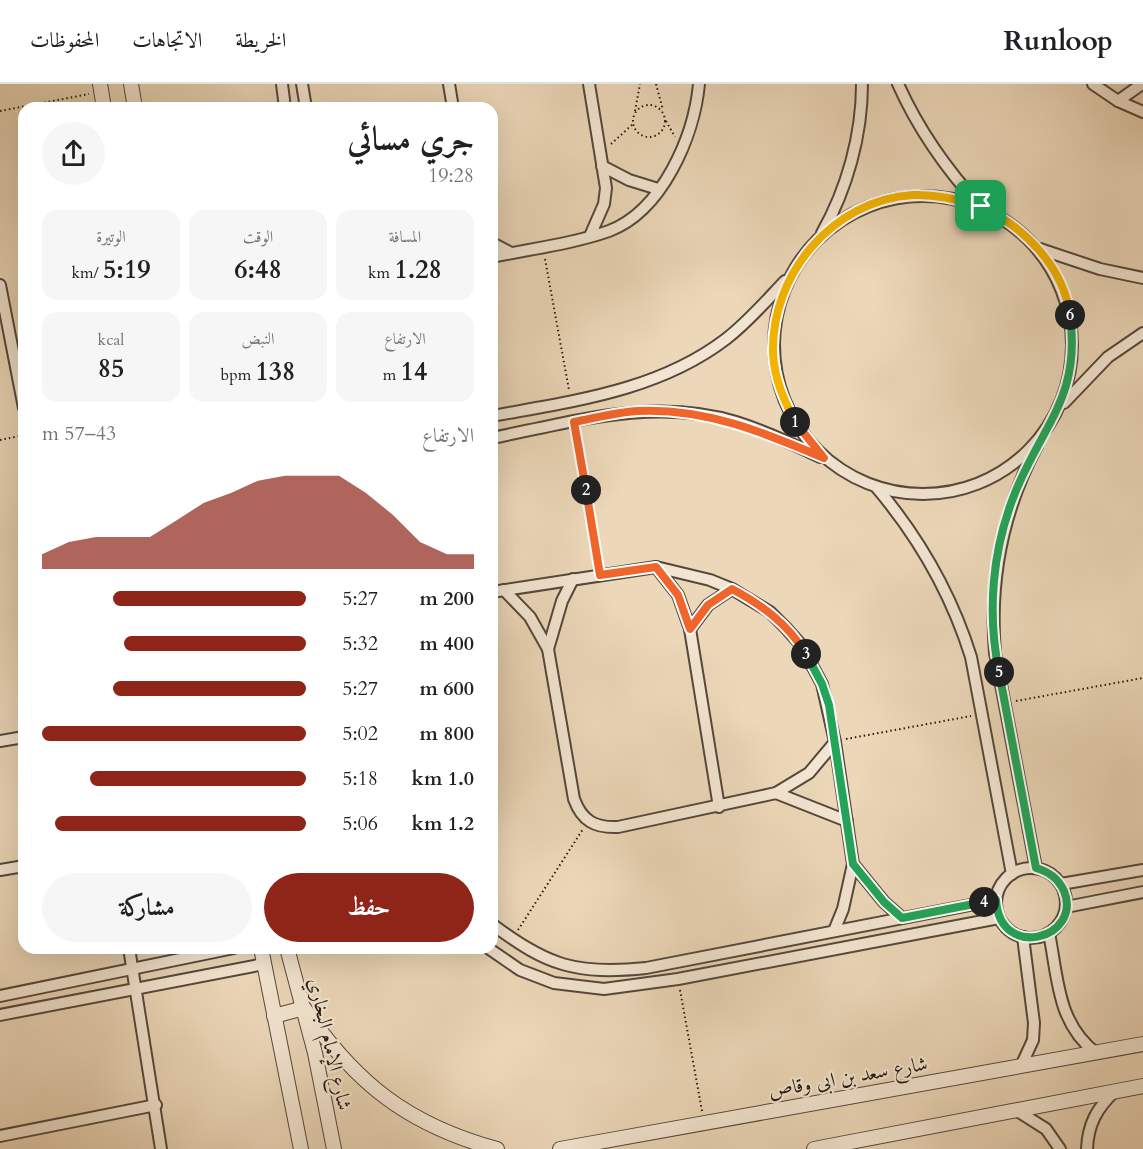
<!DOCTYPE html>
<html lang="ar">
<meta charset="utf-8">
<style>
:root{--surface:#fff;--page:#f6f6f6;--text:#202124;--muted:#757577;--line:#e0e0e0;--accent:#8f2418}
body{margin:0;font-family:Cardo,Amiri,serif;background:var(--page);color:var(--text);direction:rtl;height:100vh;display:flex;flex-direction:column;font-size:22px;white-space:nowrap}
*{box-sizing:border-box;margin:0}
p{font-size:20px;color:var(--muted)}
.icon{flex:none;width:33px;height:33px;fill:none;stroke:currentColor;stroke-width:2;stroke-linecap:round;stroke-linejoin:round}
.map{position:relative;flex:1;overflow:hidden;direction:ltr}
.sheet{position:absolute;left:18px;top:18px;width:480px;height:852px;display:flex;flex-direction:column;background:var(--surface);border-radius:18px;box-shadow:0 6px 24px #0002;direction:rtl}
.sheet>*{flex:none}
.pin{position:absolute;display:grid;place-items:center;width:51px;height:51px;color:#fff;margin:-26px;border-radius:12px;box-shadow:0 3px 9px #0006}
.km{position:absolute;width:30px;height:30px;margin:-15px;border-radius:50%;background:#222;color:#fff;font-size:16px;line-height:30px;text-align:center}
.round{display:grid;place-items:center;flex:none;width:63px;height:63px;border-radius:32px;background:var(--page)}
.summary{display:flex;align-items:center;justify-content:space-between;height:102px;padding:0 24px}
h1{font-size:33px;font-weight:800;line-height:45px}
.metrics{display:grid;grid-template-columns:repeat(3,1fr);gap:9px;height:102px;padding:6px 24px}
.metrics div{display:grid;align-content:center;border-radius:15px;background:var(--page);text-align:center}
.metrics b{font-size:26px;font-weight:800}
.metrics small{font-size:16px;font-weight:400}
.metrics p{font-size:16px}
.chart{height:168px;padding:12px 24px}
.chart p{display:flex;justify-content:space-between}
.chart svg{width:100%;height:108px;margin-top:6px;fill:var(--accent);opacity:.7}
.primary-button{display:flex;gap:12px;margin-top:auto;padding:12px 24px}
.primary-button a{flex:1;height:69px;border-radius:36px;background:var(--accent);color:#fff;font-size:24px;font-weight:800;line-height:69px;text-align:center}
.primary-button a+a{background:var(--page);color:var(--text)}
ul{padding:0 24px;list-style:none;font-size:20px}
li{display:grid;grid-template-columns:96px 72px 1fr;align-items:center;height:45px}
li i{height:15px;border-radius:8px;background:var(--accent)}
header{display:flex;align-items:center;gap:36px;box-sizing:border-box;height:84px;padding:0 30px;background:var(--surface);border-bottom:2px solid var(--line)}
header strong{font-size:28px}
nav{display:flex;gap:33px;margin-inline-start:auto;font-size:21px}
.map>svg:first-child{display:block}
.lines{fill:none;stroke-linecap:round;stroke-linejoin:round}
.minor-casing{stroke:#55483b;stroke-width:14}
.tertiary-casing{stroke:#55483b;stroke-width:16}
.path{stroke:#231911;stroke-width:2;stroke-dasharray:1.5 3;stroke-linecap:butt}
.minor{stroke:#f3e5d1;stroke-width:10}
.tertiary{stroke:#f3e5d1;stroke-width:14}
.split-1-casing{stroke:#fff;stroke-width:12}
.split-2-casing{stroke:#fff;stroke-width:12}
.split-3-casing{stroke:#fff;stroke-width:12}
.split-4-casing{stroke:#fff;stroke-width:12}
.split-5-casing{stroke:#fff;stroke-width:12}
.split-6-casing{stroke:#fff;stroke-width:12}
.split-7-casing{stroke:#fff;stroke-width:12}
.split-1{stroke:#f5b400;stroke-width:8}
.split-2{stroke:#f0652b;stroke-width:8}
.split-3{stroke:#f0652b;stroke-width:8}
.split-4{stroke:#22a559;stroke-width:8}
.split-5{stroke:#22a559;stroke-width:8}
.split-6{stroke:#22a559;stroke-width:8}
.split-7{stroke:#f5b400;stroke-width:8}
.labels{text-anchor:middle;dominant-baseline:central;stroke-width:4.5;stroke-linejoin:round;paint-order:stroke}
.street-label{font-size:20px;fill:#231911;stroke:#f3e5d1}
</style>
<header>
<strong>Runloop</strong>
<nav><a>الخريطة</a><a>الاتجاهات</a><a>المحفوظات</a></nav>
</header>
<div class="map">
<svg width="1143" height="1065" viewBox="0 0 1143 1065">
<rect width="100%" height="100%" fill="#ecd7b8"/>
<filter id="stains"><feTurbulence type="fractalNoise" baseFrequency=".00333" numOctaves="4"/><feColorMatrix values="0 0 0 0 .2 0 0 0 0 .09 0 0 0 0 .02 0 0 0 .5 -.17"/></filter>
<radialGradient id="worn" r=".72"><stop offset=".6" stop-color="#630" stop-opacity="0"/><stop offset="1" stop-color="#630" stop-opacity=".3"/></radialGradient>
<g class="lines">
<defs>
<g id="minor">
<path d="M282 0 285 24"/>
<path d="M302 0 306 24"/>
<path d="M449 0 453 24"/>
<path d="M589 0 606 104 604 120 590 152"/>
<path d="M898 0C919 47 946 85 980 122"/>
<path d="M1093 0 1118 17 1143 28"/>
<path d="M1118 17 1142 0"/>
<path d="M602 82 629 96 658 105"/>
<circle cx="923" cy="261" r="149"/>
<path d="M822 149C847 105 862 51 862 0"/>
<path d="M492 159 511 169"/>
<path d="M1040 165 1100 185 1143 194"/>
<path d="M492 173C530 165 572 160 609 147 662 127 694 53 699 0"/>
<path d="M0 201 24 324"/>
<path d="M1064 319 1108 273 1143 249"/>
<path d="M492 332C573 317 658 307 726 255 748 238 766 217 785 197"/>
<path d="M492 354C572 338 655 313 736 338 765 347 793 360 820 373"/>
<path d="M877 404C920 455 951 509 971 573L1012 790"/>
<path d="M656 483 678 511 690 545 719 723"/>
<path d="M504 506 530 533 548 565 574 715C582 737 595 744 618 743L776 709 809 689 835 658"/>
<path d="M492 508 656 483 710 496 732 505 770 528 786 544 801 561 822 600 835 658 853 780 843 825 834 847"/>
<path d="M690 545 708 521 732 505"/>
<path d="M548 565 562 517 573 495"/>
<path d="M0 657 24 653"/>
<path d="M776 709 847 737"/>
<path d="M853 780 884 818 902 834"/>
<path d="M1036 784 995 569C989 495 1002 428 1037 362"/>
<circle cx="1031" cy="819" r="35"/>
<path d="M0 786 24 782"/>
<path d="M1061 800 1143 786"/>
<path d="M1066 823 1143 808"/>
<path d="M492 840C547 882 577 891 646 884L996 816"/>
<path d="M1049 849C1058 894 1057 939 1096 969"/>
<path d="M129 864 161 1065"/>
<path d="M488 864 520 886 554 899 604 905 678 895 999 834"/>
<path d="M0 912 234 864"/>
<path d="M0 931 264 880"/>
<path d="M1021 982 1033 956 1034 939 1023 853"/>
<path d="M1016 1026 1046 1045 1060 1065"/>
<path d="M0 1052 156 1021"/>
<path d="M1087 1065C1088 1040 1097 1024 1115 1007"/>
</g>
<g id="tertiary">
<path d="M100 0 104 24"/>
<path d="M131 0 135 24"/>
<path d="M261 864 301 1065"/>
<path d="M287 864 315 969 334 1065"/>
<path d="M274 932 304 924C355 999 408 1041 497 1065"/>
<path d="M560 1065 1143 960"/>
<path d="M814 1065 1143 1002"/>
</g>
</defs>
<use href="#minor" class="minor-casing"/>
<use href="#tertiary" class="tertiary-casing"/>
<g class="path">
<path d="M656 0 663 26"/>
<circle cx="649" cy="37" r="16"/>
<path d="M0 27 89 10"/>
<path d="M635 27 640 0"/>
<path d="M666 37 675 53"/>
<path d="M611 60 633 40"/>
<path d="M545 175 569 306"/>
<path d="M576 347 598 480"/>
<path d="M0 356 24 351"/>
<path d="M1016 617 1143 594"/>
<path d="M846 655 971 632"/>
<path d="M518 846 583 745"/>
<path d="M680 906 702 1027"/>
</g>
<use href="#minor" class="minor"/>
<use href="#tertiary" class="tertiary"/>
</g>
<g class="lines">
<defs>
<path id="split-1" d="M795 338C784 316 774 294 773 269 771 190 833 116 913 111 937 110 958 116 981 122"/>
<path id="split-2" d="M586 406 574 338C595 334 617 328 638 327 706 324 763 348 824 374L795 338"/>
<path id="split-3" d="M586 406 600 491 656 483 678 511 690 545 708 521 732 505C762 521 788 540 806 570"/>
<path id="split-4" d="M806 570 822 600 829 621 853 780 884 818 902 834 984 818"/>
<path id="split-5" d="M984 818 996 816C1000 878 1083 854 1064 807 1058 794 1049 788 1036 784L999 588"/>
<path id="split-6" d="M999 588C987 529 992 466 1015 409 1043 339 1081 314 1070 231"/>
<path id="split-7" d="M981 122C1023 143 1063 181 1070 231"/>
</defs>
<use href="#split-1" class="split-1-casing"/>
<use href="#split-2" class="split-2-casing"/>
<use href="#split-3" class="split-3-casing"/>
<use href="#split-4" class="split-4-casing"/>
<use href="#split-5" class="split-5-casing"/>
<use href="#split-6" class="split-6-casing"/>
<use href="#split-7" class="split-7-casing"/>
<use href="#split-1" class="split-1"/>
<use href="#split-2" class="split-2"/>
<use href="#split-3" class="split-3"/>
<use href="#split-4" class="split-4"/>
<use href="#split-5" class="split-5"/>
<use href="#split-6" class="split-6"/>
<use href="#split-7" class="split-7"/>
</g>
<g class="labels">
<g class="street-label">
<text transform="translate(330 960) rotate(77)">شارع الإمام البخاري</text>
<text transform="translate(848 993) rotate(-10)">شارع سعد بن ابى وقاص</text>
</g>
</g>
<rect width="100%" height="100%" filter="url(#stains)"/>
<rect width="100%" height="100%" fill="url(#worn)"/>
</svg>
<div class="pin" style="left:981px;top:122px;background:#1e9e55"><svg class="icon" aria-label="arrive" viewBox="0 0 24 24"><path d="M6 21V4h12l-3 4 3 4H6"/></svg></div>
<b class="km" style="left:795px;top:338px">1</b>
<b class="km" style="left:586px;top:406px">2</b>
<b class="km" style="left:806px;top:570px">3</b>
<b class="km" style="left:984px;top:818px">4</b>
<b class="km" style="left:999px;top:588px">5</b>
<b class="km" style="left:1070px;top:231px">6</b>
<section class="sheet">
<div class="summary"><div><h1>جري مسائي</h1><p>19:28</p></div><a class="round"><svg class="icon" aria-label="share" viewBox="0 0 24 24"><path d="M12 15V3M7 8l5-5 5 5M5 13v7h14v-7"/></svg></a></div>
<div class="metrics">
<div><p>المسافة</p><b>1.28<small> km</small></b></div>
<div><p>الوقت</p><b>6:48</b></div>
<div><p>الوتيرة</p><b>5:19<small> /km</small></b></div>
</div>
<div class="metrics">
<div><p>الارتفاع</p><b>14<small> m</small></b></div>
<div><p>النبض</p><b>138<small> bpm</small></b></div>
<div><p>kcal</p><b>85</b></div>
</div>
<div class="chart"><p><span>الارتفاع</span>43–57 m</p>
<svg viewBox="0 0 160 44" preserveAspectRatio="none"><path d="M0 44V38L10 33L20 31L30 31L40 31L50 24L60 17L70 13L80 8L90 6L100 6L110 6L120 13L130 22L140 33L150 38L160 38V44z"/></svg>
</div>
<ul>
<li><b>200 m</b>5:27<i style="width:73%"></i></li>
<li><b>400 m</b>5:32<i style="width:69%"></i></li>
<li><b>600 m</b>5:27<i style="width:73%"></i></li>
<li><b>800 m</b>5:02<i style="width:100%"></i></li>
<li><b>1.0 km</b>5:18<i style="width:82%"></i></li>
<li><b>1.2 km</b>5:06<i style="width:95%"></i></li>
</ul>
<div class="primary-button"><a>حفظ</a><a>مشاركة</a></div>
</section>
</div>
